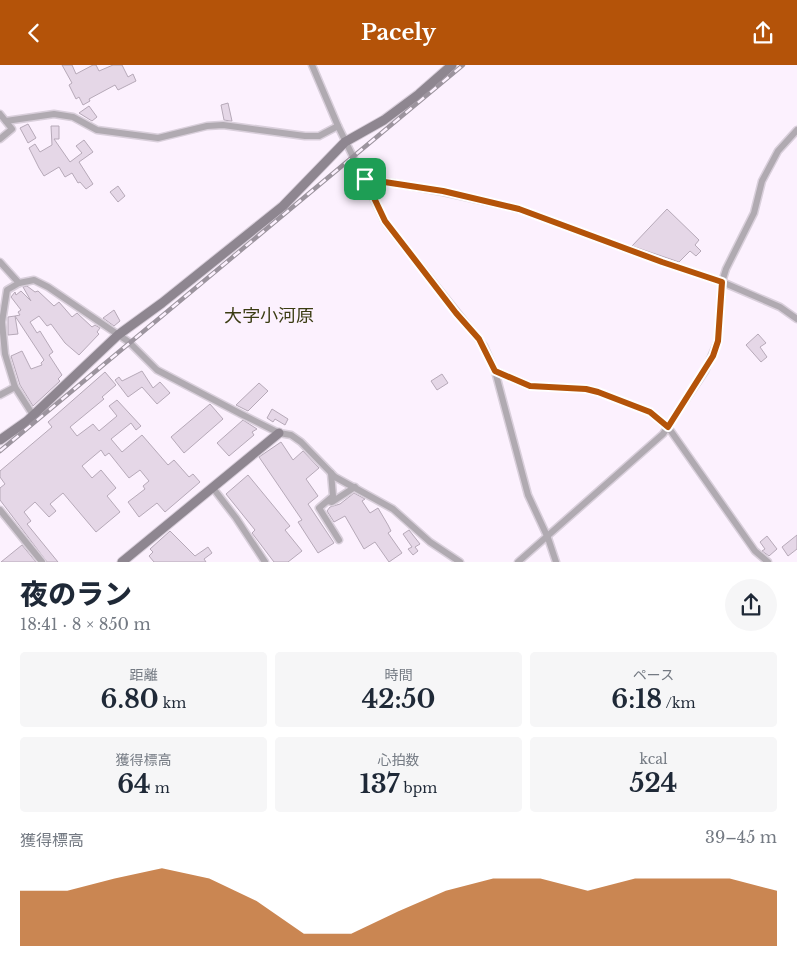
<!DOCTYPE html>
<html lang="ja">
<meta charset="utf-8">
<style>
:root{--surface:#fff;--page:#f6f6f7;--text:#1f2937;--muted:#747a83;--accent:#b45309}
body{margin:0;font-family:"Libre Baskerville","Noto Sans JP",serif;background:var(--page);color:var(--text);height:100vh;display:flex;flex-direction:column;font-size:19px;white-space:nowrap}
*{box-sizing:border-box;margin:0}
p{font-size:16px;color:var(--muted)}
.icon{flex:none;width:28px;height:28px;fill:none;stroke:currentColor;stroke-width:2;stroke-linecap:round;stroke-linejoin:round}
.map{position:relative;height:497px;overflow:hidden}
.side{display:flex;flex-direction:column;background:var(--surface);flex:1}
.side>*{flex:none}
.pin{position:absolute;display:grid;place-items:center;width:42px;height:42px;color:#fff;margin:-21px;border-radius:10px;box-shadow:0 2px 8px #0006}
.round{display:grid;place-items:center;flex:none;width:52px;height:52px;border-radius:26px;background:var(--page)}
.summary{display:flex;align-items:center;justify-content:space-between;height:85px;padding:0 20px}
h1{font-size:28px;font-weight:800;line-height:38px}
.metrics{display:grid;grid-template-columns:repeat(3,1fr);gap:8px;height:85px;padding:5px 20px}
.metrics div{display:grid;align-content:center;border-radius:5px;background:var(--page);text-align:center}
.metrics b{font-size:25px;font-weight:800}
.metrics small{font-size:14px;font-weight:400}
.metrics p{font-size:14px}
.chart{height:140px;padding:10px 20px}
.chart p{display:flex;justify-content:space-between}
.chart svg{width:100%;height:90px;margin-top:5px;fill:var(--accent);opacity:.7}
header{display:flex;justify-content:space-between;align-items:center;height:65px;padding:0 20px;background:var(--accent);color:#fff;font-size:22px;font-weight:800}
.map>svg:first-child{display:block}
.building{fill:#e5d7e7;stroke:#b6a9b8}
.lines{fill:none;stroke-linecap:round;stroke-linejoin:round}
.street-casing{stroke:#d9cfdb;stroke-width:9}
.secondary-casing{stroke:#d9cfdb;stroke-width:11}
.street{stroke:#b0aab1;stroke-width:6}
.secondary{stroke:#8e8690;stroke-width:9}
.rail-casing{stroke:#9c949e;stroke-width:4.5}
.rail{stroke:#fcf1fe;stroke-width:2.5;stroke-dasharray:8;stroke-linecap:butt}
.route-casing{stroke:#fff;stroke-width:10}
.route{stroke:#b45309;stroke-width:6}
.labels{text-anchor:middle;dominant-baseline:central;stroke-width:5;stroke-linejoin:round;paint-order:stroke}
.quarter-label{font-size:18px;fill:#3b3c13;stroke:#fcf1fe}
</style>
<header><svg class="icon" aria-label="back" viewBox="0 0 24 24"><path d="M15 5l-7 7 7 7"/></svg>Pacely<svg class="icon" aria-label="share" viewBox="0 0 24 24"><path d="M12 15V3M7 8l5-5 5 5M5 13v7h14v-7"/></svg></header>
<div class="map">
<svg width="797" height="497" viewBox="0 0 797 497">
<rect width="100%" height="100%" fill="#fcf1fe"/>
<g class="building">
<path d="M62 0H72L76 9 93 0H96L99 6 113 0H122L128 12 133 9 136 16 118 25 115 20 89 34 90 36 83 40 79 32 76 34 69 20 72 18Z"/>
<path d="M228 38 232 56H230L224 55 221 40Z"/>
<path d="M89 41 97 52 92 56 79 48Z"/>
<path d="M28 59 36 73 28 78 20 63Z"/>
<path d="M51 61H59V74H54L70 97 82 88 76 81 84 75 93 87 79 97 93 119 86 124 80 117 78 118 72 108 65 112 59 102 44 111 39 103 29 83 35 79 40 87 52 80Z"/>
<path d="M118 121 125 131 118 137 110 127Z"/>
<path d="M667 144 699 175 695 180 701 186 696 191 690 186 679 197 632 181Z"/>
<path d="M27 221 35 227 38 226 54 241 59 237 72 252 77 248 92 262 95 260 100 263 97 267 99 269 79 290 65 278 51 259 47 261 39 251 30 257 37 268 40 266 53 287 49 290 62 310 58 314 60 316 33 341 20 320 11 291 22 286 31 304 42 300 41 298 44 295 15 251 20 250 18 247 21 245 11 232 15 227 16 230 21 226 31 236 23 222Z"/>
<path d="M114 245 120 256 114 261 103 253Z"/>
<path d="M15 251 18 269 8 270V252Z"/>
<path d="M758 269 766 278 760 282 767 292 761 297 746 280Z"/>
<path d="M142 306 153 323 160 317 170 328 157 339 142 322 128 332 115 315 119 312 122 316Z"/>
<path d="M105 307 116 320 102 332 104 334 70 362 77 371 93 359 99 366 117 351 109 341 117 335 141 361 136 365 131 358 111 374 122 387 142 370 168 400 174 395 189 412 193 409 200 417 165 447 157 438 139 452 128 437 145 424 143 421 149 416 140 405 129 413 109 388 105 391 101 385 82 401 92 413 101 405 116 423 107 431 120 447 96 467 63 428 50 439 56 446 49 452 35 437 24 447 31 456 27 459 58 497H47L0 435V423L5 419 0 412V406L52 362 48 357Z"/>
<path d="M442 309 448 318 437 325 431 316Z"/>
<path d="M259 318 268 326 248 346 236 340Z"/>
<path d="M210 339 223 354 184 388 171 372Z"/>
<path d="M272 344 288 354 285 360 275 354 273 357 267 353Z"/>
<path d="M243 355 257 364 252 367 254 370 229 391 217 378Z"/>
<path d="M281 377 293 395 303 386 319 403 306 414 318 431 308 439 334 478 318 488 298 457 302 455 259 392Z"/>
<path d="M248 410 290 461 285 465 302 486 288 497H274L252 468 255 465 226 429Z"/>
<path d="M354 428 365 434 362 436 370 448 378 443 388 460 391 466 388 468 402 488 389 497 375 477 364 484 345 451 334 457 327 446 330 442 340 439Z"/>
<path d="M409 465 420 479 415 482 418 486 413 490 408 484 412 482 403 469Z"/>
<path d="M170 466 195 491 208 482 212 488 204 494 206 497H154L149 491 153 487 150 484Z"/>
<path d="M797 470V484L788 491 782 482Z"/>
<path d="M767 471 777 484 769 491 762 486 765 484 760 477Z"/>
<path d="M22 480 36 497H1Z"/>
</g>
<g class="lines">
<defs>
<g id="street">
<path d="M312 0 338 61 385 157 484 281 495 306 528 430 548 473 556 497"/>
<path d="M0 49 12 64 0 74"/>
<path d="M6 56 54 49 73 52 97 65 158 73 207 61 223 60 305 71H319L338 61"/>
<path d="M365 113 443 127 519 144 662 197 722 217 780 242 797 254"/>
<path d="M0 197 19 218 34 215 48 222 129 277 157 305 241 349 279 368 291 370 301 377 335 412 393 444 430 477 460 497"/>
<path d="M495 306 530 321 586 324 598 327 650 347 668 362 755 486 768 497"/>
<path d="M15 322 5 289 2 257 7 225 19 218"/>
<path d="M0 330 15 322 33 350"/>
<path d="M331 408 333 431 319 443 339 475"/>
<path d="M213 423 236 453 265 497"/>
<path d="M328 436 332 437 355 422"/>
<path d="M0 445 42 497"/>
<path d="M518 497 663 369 705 306 718 276 722 217 726 204 754 148 762 116 778 86 797 65"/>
</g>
<g id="secondary">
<path d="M0 375 27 356 118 270 162 238 283 141 345 77 384 55 419 29 452 0"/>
<path d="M122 497 279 368"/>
</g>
</defs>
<use href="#street" class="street-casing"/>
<use href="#secondary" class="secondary-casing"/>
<use href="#street" class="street"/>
<use href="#secondary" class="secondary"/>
<defs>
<path id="rail" d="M0 386 463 0"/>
</defs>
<use href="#rail" class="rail-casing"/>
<use href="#rail" class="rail"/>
</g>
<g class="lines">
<defs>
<path id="route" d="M365 114 443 126 519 144 662 197 722 217 718 276 713 291 668 362 650 347 598 327 586 324 530 321 495 306 479 274 456 248 385 156Z"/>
</defs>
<use href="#route" class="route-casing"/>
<use href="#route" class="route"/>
</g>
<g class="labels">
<g class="quarter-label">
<text x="269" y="251">大字小河原</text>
</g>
</g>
</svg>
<div class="pin" style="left:365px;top:114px;background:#1e9e55"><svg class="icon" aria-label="arrive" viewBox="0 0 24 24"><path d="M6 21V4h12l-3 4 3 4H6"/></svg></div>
</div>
<section class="side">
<div class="summary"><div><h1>夜のラン</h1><p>18:41 · 8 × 850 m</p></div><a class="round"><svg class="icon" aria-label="share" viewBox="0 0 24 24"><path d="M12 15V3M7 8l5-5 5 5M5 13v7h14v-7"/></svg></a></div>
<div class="metrics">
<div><p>距離</p><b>6.80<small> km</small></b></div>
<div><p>時間</p><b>42:50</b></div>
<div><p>ペース</p><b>6:18<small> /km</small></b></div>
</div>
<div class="metrics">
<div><p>獲得標高</p><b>64<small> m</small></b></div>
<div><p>心拍数</p><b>137<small> bpm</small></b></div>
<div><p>kcal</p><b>524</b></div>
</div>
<div class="chart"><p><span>獲得標高</span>39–45 m</p>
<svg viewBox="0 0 160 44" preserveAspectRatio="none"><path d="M0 44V17L10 17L20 11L30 6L40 11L50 22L60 38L70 38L80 27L90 17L100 11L110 11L120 17L130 11L140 11L150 11L160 17V44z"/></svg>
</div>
</section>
